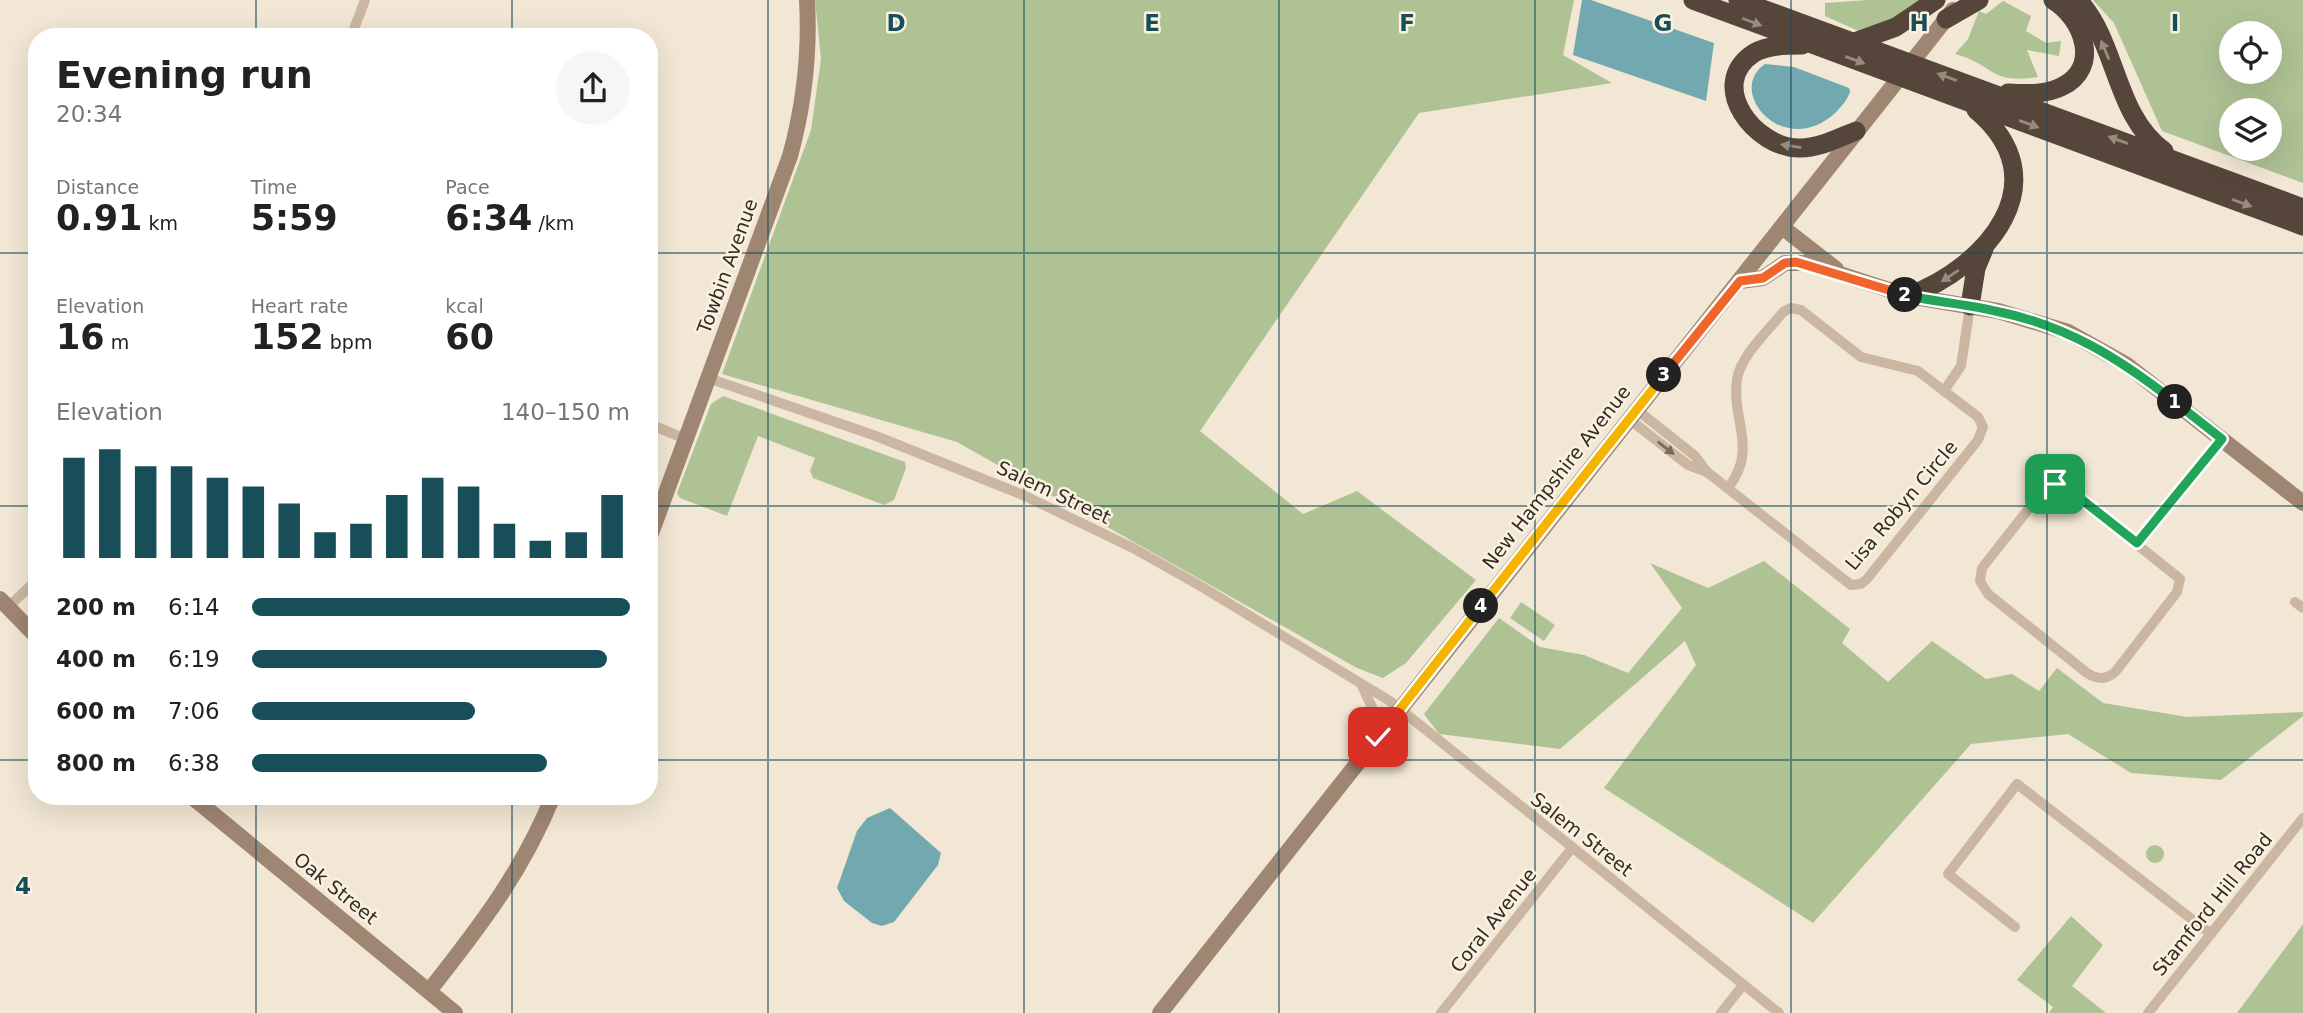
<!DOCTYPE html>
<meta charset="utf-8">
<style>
:root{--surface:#fff;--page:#f6f6f6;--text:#222;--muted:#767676;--accent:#174e58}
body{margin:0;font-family:"DejaVu Sans",sans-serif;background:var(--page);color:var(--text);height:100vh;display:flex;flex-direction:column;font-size:26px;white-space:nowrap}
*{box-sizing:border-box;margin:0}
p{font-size:23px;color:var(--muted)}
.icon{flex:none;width:38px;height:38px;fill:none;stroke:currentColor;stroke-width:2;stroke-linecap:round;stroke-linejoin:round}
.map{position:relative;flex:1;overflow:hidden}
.sheet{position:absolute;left:28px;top:28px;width:630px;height:777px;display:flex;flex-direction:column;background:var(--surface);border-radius:28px;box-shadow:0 7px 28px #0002}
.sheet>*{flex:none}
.fabs{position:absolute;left:2219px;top:21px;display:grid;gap:14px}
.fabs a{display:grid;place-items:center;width:63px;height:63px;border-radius:50%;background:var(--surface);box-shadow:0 7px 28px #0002;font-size:35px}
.pin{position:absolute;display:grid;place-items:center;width:60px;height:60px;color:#fff;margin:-30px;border-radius:14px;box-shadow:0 4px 10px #0006}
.km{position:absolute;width:35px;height:35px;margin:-18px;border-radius:50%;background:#222;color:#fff;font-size:19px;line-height:35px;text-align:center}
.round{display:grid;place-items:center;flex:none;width:74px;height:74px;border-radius:37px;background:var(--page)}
.headline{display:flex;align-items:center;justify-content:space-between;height:119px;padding:0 28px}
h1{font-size:38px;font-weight:700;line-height:52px}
.stats{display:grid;grid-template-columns:repeat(3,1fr);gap:10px;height:119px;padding:7px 28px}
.stats div{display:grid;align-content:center}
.stats b{font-size:35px;font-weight:700}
.stats small{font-size:19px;font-weight:400}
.stats p{font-size:19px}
.chart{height:196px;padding:14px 28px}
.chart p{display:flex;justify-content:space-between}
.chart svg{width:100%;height:126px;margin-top:7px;stroke:var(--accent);stroke-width:6}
ul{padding:0 28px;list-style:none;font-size:23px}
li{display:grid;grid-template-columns:112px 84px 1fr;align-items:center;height:52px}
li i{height:18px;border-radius:9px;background:var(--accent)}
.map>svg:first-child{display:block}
.green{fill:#afc294;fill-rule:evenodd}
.water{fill:#72a9b1}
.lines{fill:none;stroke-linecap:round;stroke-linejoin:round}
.street{stroke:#cbb7a1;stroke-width:10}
.secondary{stroke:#9e8672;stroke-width:16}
.highway{stroke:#56453a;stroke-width:19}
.oneway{fill:#988a7d}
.oneway2{fill:#786a5c}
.split-1-casing{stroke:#fff;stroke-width:14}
.split-2-casing{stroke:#fff;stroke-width:14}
.split-3-casing{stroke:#fff;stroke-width:14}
.split-4-casing{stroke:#fff;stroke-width:14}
.split-5-casing{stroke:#fff;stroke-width:14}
.split-1{stroke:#22a559;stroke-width:9}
.split-2{stroke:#22a559;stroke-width:9}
.split-3{stroke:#f0652b;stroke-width:9}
.split-4{stroke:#f5b400;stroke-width:9}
.split-5{stroke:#f5b400;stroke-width:9}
.grid{fill:none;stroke:#174e58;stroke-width:2;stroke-opacity:0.55}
.labels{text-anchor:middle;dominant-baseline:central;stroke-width:5;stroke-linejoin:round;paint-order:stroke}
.street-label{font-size:19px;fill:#342b24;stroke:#faf1e1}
.grid-label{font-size:23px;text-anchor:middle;font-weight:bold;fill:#174e58;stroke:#faf1e1;stroke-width:5;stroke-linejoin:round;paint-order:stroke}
</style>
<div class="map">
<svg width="2303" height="1013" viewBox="0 0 2303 1013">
<rect width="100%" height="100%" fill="#f2e7d5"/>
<g class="green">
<path d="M815 0H1574L1563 55 1612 83 1419 113 1200 431 1303 514 1357 491 1476 580 1406 663 1383 678 1357 668 957 442 722 374 811 130 821 59Z"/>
<path d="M1868 0H1926L1904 16 1863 33 1825 16V3Z"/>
<path d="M2093 0H2303V183L2162 131 2114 23ZM2231 33H2270V72H2231ZM2231 110H2270V149H2231Z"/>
<path d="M2003 1 2031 16 2026 31 2046 43 2061 41 2059 56 2027 50 2038 77C1989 85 1994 64 1955 54L1968 39 1979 11 1986 14Z"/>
<path d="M723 396 905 462 906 468 894 500 884 505 813 478 810 471 815 458 758 436 727 516 680 498 677 493 711 404Z"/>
<path d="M1764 561 1850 629 1842 643 1888 682 1932 641 1986 679 2012 674 2039 691 2057 668 2103 703 2187 717 2303 712V716L2221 780 2131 773 2068 734 1971 744 1813 923 1604 788 1696 665 1685 641 1560 749 1439 734 1424 714 1499 618 1540 647 1584 655 1628 673 1682 608 1650 563 1708 588Z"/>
<path d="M1521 602 1555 625 1544 641 1510 618Z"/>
<circle cx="2155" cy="854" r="9"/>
<path d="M2071 916 2103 945 2072 986 2106 1013H2049L2053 1007 2017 980Z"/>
<path d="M2303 924V1013H2237Z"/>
</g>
<g class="water">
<path d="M1582 0H1591L1714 43 1706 101 1573 55Z"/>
<path d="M1765 64 1794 67 1849 88 1850 92C1846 102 1841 107 1834 114 1783 159 1725 91 1765 64Z"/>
<path d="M890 808 941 853 938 865 894 922 882 926 872 923 844 901 837 888 857 831 867 818Z"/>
</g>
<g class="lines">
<g class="street">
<path d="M351 37 365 0"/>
<path d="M708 378 876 436 1023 495 1133 548 1202 587 1390 701 1779 1013"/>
<path d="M1944 391 1961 366 1970 306"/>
<path d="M1636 409 1695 456 1707 472 1851 585 1861 584 1867 579 1978 440 1983 427 1978 417 1918 371 1861 357 1801 310 1791 308 1783 312C1769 330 1741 355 1737 379 1731 421 1759 448 1728 488"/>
<path d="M1629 419 1688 465 1707 472"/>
<path d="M649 424 686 439"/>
<path d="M2058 484 2067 488 2180 579 2177 592 2116 671C2107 680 2098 680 2087 673L1988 594 1980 581 1982 568 2042 492Z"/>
<path d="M2137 543 2222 439"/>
<path d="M2295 602 2303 608"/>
<path d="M8 607 37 580"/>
<path d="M1362 686 1372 707 1378 737"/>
<path d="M2015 927 1948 874 2017 784 2211 934"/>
<path d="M1441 1013 1572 848"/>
<path d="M1721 1013 1743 985"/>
<path d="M2148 1013 2303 818"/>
</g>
<g class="secondary">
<path d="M1782 227 1836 269"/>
<path d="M1740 281 1763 278 1785 263H1806L1908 296 1998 311 2068 332 2127 365 2303 503"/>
<path d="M649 539 790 156C804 105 810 54 807 0"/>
<path d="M0 599 37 637"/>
<path d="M191 796 455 1013"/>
<path d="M429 991C478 929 523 871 553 796"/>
<path d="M1160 1013 1953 10"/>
</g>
<g class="highway">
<path d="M1693 0 2303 226"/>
<path d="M1738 0 2303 208"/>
<path d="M2078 0C2118 43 2114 115 2164 151"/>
<path d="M1946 19 1979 0"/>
<path d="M1852 43 1896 27 1936 0"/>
<path d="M1802 45C1786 45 1768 45 1754 53 1705 85 1756 149 1800 148 1820 148 1838 138 1856 131"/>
<path d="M2008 93C2026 94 2044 95 2061 87 2102 68 2083 18 2053 0"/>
<path d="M1908 296C1987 267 2061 181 1976 110"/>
<path d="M1970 306 1976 268 1984 249"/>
</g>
</g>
<defs><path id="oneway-solid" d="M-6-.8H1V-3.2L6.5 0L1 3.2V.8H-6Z" transform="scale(1.75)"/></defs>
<g class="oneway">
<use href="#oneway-solid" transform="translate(1752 22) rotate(21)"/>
<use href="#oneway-solid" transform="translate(2105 50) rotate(-113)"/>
<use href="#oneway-solid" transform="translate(1855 60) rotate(20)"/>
<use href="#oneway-solid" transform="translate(1947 77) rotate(-160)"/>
<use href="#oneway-solid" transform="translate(2029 124) rotate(20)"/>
<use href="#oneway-solid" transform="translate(2118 140) rotate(-160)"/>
<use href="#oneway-solid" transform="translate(1791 146) rotate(-171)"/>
<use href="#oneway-solid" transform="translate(2242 203) rotate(20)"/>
<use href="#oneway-solid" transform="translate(1950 276) rotate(146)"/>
</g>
<use class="oneway2" href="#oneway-solid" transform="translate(1666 448) rotate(38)"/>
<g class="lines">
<defs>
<path id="split-1" d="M2055 484 2067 488 2137 543 2222 439 2175 402"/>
<path id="split-2" d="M1905 295C1935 302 1966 304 1995 311 2066 325 2119 358 2175 402"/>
<path id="split-3" d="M1664 375 1740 281 1763 278 1785 263 1796 262 1905 295"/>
<path id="split-4" d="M1481 606 1664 375"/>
<path id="split-5" d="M1378 737 1481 606"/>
</defs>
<use href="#split-1" class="split-1-casing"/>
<use href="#split-2" class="split-2-casing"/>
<use href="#split-3" class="split-3-casing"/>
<use href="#split-4" class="split-4-casing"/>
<use href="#split-5" class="split-5-casing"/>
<use href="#split-1" class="split-1"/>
<use href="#split-2" class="split-2"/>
<use href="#split-3" class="split-3"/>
<use href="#split-4" class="split-4"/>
<use href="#split-5" class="split-5"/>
</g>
<path class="grid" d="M256 0V37M512 0V37M768 0V1013M1024 0V1013M1279 0V1013M1535 0V1013M1791 0V1013M2047 0V1013M0 253H37M649 253H2303M0 506H37M649 506H2303M0 760H37M649 760H2303M256 796V1013M512 796V1013"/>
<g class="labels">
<g class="street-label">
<text transform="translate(727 266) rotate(-70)">Towbin Avenue</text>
<text transform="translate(1556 477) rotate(-52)">New Hampshire Avenue</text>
<text transform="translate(1054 492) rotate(25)">Salem Street</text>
<text transform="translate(1901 505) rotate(-50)">Lisa Robyn Circle</text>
<text transform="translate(1582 834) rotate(38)">Salem Street</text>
<text transform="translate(336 888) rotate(39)">Oak Street</text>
<text transform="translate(2212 904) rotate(-51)">Stamford Hill Road</text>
<text transform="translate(1493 920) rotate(-52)">Coral Avenue</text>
</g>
</g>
<g class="grid-label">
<text x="896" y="31">D</text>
<text x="1152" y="31">E</text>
<text x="1407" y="31">F</text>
<text x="1663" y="31">G</text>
<text x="1919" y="31">H</text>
<text x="2175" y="31">I</text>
<text x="23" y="894">4</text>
</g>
</svg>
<div class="fabs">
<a><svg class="icon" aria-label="locate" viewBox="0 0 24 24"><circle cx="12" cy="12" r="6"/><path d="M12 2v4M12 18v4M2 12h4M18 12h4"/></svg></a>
<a><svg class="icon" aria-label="layers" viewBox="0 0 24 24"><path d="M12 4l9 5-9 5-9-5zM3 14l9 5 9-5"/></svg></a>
</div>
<div class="pin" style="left:2055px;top:484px;background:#1e9e55"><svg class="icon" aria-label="arrive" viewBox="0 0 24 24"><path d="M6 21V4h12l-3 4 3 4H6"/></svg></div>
<div class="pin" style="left:1378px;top:737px;background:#d93025"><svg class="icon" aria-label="check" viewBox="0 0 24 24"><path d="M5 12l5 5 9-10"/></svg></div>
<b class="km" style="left:2175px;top:402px">1</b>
<b class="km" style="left:1905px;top:295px">2</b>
<b class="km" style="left:1664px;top:375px">3</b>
<b class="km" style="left:1481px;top:606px">4</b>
<section class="sheet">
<div class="headline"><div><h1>Evening run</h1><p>20:34</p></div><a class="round"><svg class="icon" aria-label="share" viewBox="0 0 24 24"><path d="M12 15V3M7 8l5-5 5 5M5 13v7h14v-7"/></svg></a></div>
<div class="stats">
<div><p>Distance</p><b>0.91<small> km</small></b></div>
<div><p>Time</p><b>5:59</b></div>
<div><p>Pace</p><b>6:34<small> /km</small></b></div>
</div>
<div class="stats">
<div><p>Elevation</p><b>16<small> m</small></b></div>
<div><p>Heart rate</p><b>152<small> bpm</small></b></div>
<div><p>kcal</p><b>60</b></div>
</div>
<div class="chart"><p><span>Elevation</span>140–150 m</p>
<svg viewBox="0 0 160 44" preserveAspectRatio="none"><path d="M5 44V9M15 44V6M25 44V12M35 44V12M45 44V16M55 44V19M65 44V25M75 44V35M85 44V32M95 44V22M105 44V16M115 44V19M125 44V32M135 44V38M145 44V35M155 44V22"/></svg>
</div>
<ul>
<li><b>200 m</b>6:14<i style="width:100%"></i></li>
<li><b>400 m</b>6:19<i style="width:94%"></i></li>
<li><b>600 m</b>7:06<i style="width:59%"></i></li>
<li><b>800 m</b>6:38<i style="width:78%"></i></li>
</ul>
</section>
</div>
